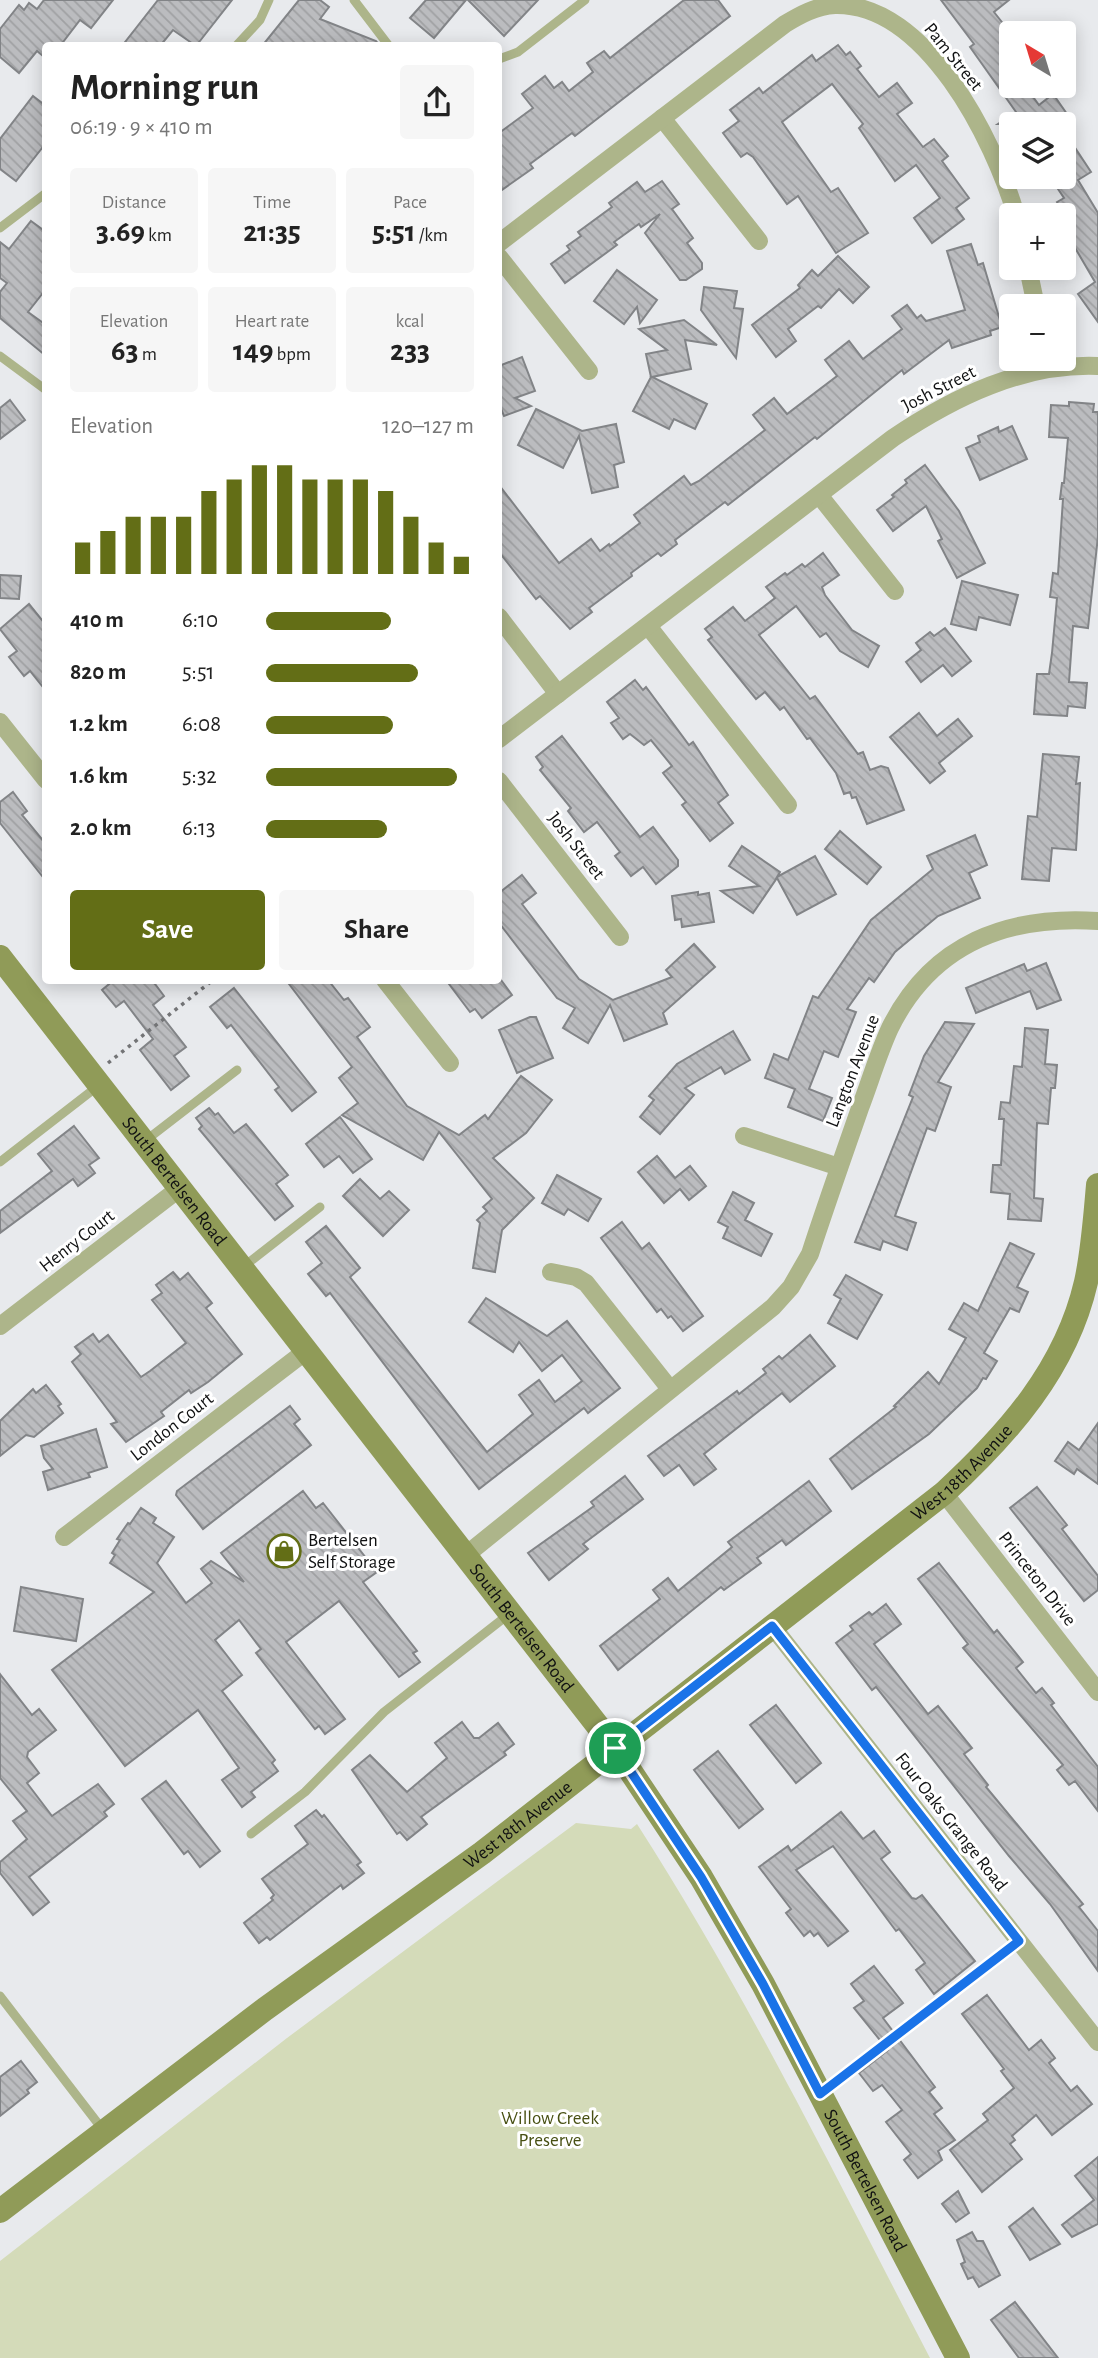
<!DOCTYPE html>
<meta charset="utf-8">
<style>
:root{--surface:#fff;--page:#f6f6f6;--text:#222;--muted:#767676;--accent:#636e16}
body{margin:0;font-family:"Alegreya Sans",sans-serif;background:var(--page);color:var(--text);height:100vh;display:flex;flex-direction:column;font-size:26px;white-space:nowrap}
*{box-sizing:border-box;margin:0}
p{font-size:23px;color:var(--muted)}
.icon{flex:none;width:38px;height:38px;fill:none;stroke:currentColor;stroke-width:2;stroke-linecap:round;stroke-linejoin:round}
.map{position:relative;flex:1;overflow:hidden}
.panel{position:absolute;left:42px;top:42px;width:460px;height:942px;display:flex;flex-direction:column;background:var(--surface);border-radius:7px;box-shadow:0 4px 18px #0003}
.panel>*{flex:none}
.needle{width:46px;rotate:322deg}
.buttons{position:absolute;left:999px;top:21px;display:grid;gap:14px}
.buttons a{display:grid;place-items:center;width:77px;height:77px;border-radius:7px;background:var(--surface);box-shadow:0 4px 18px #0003;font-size:35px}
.pin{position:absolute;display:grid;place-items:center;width:60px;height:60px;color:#fff;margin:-30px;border:4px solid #fff;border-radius:50%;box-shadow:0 2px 7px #0007}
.round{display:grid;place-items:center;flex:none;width:74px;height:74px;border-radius:7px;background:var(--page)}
.overview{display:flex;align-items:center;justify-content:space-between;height:119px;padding:0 28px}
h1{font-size:38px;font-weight:700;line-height:52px}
.figures{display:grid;grid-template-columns:repeat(3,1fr);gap:10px;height:119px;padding:7px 28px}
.figures div{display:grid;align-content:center;border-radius:7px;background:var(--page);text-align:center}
.figures b{font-size:30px;font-weight:700}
.figures small{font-size:19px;font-weight:400}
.figures p{font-size:19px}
.chart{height:196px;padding:14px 28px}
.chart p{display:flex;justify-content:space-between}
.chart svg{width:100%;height:126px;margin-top:7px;stroke:var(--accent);stroke-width:6}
.button{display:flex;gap:14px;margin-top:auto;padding:14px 28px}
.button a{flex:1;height:80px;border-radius:7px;background:var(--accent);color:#fff;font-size:28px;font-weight:700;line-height:80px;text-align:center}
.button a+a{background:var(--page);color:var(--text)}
ul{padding:0 28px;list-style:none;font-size:23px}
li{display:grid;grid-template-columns:112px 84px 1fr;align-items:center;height:52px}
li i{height:18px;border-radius:9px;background:var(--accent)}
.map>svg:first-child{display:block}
.green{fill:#d4dbb9}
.building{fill:url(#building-back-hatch);stroke:#828487;stroke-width:2}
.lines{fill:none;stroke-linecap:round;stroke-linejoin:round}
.path{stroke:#737476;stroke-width:3.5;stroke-dasharray:3.5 5;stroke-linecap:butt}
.lane{stroke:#adb58a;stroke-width:9}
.street{stroke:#adb58a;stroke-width:18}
.secondary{stroke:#909b58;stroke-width:24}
.route-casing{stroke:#fff;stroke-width:14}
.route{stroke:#1a73e8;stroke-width:9}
.labels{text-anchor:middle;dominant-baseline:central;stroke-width:6;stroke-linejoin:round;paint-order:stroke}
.street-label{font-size:19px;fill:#101112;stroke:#fff}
.poi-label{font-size:19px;fill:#101112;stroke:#fff;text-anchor:start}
.park-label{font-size:19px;fill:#485013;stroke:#fff}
</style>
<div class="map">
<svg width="1098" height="2358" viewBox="0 0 1098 2358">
<defs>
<pattern id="building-back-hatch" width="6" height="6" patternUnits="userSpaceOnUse" patternTransform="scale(1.75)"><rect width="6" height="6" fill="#bbbcbf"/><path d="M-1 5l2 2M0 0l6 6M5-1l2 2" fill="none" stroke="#a0a1a3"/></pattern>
</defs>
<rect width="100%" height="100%" fill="#e8eaed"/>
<path class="green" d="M576 1823 631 1829 637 1824C747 1995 836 2178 930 2358H0V2261L287 2038Z"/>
<g class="building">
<path d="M44 0H113L91 28 80 20 60 46H46L43 56 37 51 19 73 0 57V29L19 5 24 10 29 3 37 9Z"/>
<path d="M158 0H232L196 46 173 30 160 46H122Z"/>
<path d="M299 0H320L329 7 320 19 376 41 380 46H262Z"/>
<path d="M426 0H466L434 38 410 18Z"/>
<path d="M468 0H538L504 36Z"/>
<path d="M684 0H718L730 16 575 136 572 133 530 164 533 168 499 192V133L533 108 522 94 545 76 554 88 562 82 569 91 593 72 587 63 604 51 610 58Z"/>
<path d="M941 0H1009L994 12 1012 35V86H1025L1039 105 1053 94 1067 114 1053 124H998L1016 112 970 47 974 44Z"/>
<path d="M838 45 846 55 850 52 861 66 857 69 879 97 897 83 912 103 897 114 923 147 934 139 948 156 942 161 969 198 956 208 964 219 932 243 914 218 940 198 916 165 895 181 859 128 863 124 832 84 782 122 831 192 838 188 868 233 836 253 798 196 787 204 753 157 747 153 741 157 723 133 739 121 730 110 759 88 763 93 812 55 816 61Z"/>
<path d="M33 96 46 106V143L16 181 0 169V139Z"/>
<path d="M1064 131 1091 172 1078 180 1098 213V322L1078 294 1095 282 1067 234 1073 230 1057 202 1064 198 1050 177H1064Z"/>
<path d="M662 181 679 204 672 209 693 238 687 243 702 263V269L686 280H680L645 233 660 214 641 227 639 224 614 242 617 245 565 283 551 264 570 250 567 246 581 236 578 232 612 207 609 203 637 182 645 192Z"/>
<path d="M31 221 46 232V289L28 312 46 325V356L0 318V292L7 283 0 278V242L9 249Z"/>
<path d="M971 244 978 265 983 263 1002 327 990 331 991 335 952 348 949 340 904 374 902 370 817 439 815 437 728 505 725 502 675 540 677 544 661 556 658 553 631 573 632 576 589 608 592 612 570 629 540 596 536 599 499 552V485L559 563 591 539 600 551 609 544 610 546 640 523 634 515 684 476 691 485 699 481 765 430 753 415 774 398 787 414 837 376 825 360 849 341 863 359 902 329 892 316 907 305 917 318 921 315 926 321 965 310 947 251Z"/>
<path d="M838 256 869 287 853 303 839 289 821 308 818 306 788 329 796 341 776 357 752 325 800 288 798 285 812 270 818 276Z"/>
<path d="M617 270 657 300 640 323 637 307 624 324 594 301Z"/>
<path d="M704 287 737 291 734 308 743 309 736 358 701 310Z"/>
<path d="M684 320 717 345 685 340 691 369 652 377 707 404 695 429 674 419 669 429 633 411 651 377 646 354 667 350 639 329Z"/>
<path d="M522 357 535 391 515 398 531 406 504 416 499 404V366Z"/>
<path d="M10 400 25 420 0 439V408Z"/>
<path d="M1069 402 1094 404 1093 412H1098V536L1088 628 1073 626 1069 682 1087 683 1085 708 1068 706 1067 716 1034 714 1037 674H1049L1052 653 1057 598 1050 597 1053 573 1058 574 1063 499H1060L1062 483H1064L1068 438 1049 437 1051 405 1069 406Z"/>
<path d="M536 409 582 431 616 424 624 462 614 465 618 487 592 493 579 436 563 468 518 445Z"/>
<path d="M1012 426 1027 459 980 480 966 448 980 442 978 436 998 427 999 432Z"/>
<path d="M925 465 959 511 985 563 957 578 938 541 942 539 926 506 893 531 877 510 894 497 892 495 907 483 905 480Z"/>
<path d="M823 553 839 575 822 587 825 595 852 630 879 646 868 667 840 651 826 633 820 637 796 606 759 635 810 699 815 696 858 754 863 752 870 770 881 766 888 768 904 810 867 824 856 797 852 798 850 792 844 794 836 773 810 738 807 739 784 707 780 710 765 692 756 699 708 640 712 637 705 629 733 607 745 621 775 598 766 587 785 573 787 575 802 564 805 567Z"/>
<path d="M0 575 21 576 19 599 0 598Z"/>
<path d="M962 581 1018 595 1010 625 979 617 976 630 951 624Z"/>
<path d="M29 604 46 625V691L30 671 24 676 9 657 17 651 0 629Z"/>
<path d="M945 628 971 661 952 676 943 665 921 682 906 662 921 650 916 643 930 632 934 636Z"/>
<path d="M635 680 643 690 646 687 689 745 693 742 728 795 718 803 733 823 710 841 682 805 686 802 663 773 672 766 651 740 644 745 630 734 623 739 611 723 619 718 607 702Z"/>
<path d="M919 713 937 736 958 719 972 736 939 763 945 771 930 783 890 737Z"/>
<path d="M562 736 640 837 653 827 678 860V866L656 884 643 867 631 876 615 856 620 852 597 822 584 832 568 811 571 808 540 770 543 767 536 757Z"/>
<path d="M1043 754 1079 757 1076 784 1080 783 1076 850 1052 848 1049 881 1022 879 1028 816 1037 817Z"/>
<path d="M13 792 27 811 22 815 46 844V881L0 823V802Z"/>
<path d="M840 831 881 867 867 884 825 849Z"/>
<path d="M975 835 987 865 969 873 980 898 938 916 895 952 874 982 869 978 847 1009 856 1012 838 1057 824 1051 809 1089 832 1098 823 1121 788 1107 795 1089 765 1078 774 1054 788 1060 813 996 818 998 871 920 933 869 927 856Z"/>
<path d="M742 846 780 872 777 877 815 856 836 894 797 915 777 878 753 913 721 891 759 886 729 866Z"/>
<path d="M522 875 536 893 522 904 579 979 613 1000 672 977 666 970 694 944 715 967 663 1013 667 1024 624 1041 610 1005 588 1043 563 1028 575 1008 557 998 499 923V893Z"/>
<path d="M698 892V895L709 893 714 922 682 927 681 919 675 920 672 896Z"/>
<path d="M1046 963 1061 1000 1037 1009 1030 991 976 1013 966 988 1024 964 1027 971Z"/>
<path d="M114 980H152L164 996 153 1005 186 1047 174 1056 189 1076 171 1090 140 1050 153 1039 124 1001 116 1007 102 990Z"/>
<path d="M286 980H328L344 1000 348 998 370 1027 357 1037 407 1106 459 1135 485 1115 488 1119 521 1076 552 1100 526 1133 493 1158 534 1198 502 1230 495 1272 473 1268 480 1223 477 1220 487 1211 483 1207 492 1199 439 1132 423 1160 342 1115 358 1103 339 1078 352 1067Z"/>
<path d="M446 980H501L512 995 482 1018 475 1009 470 1012Z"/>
<path d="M234 988 316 1092 292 1111 275 1090 279 1087 231 1025 227 1028 210 1007Z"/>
<path d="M530 1017H536L553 1058 517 1073 499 1030Z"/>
<path d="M945 1022 974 1024 938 1082 951 1087 935 1131 927 1128 895 1216 916 1223 907 1250 883 1241 880 1250 855 1242 913 1097 909 1095 924 1056Z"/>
<path d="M1025 1028 1048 1030 1045 1064 1057 1065 1055 1088H1051L1048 1124 1037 1123 1034 1198 1043 1199 1041 1221 1008 1219 1010 1194 991 1192 993 1165H1001L1004 1119H999L1001 1102 1010 1103 1014 1066 1022 1067Z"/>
<path d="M733 1031 750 1060 725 1074 721 1067 685 1088 694 1095 660 1134 640 1117 654 1100 649 1096 677 1064Z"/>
<path d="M209 1108 215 1115 218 1113 234 1133 246 1124 288 1175 276 1184 293 1206 275 1220 199 1129 202 1126 196 1118Z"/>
<path d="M340 1117 372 1159 353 1173 339 1156 324 1167 306 1144Z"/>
<path d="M74 1126 99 1158 89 1165 95 1173 78 1186 73 1179 0 1233V1211L52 1171 38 1154Z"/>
<path d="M657 1156 675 1178 690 1166 706 1186 689 1200 680 1189 664 1203 638 1172Z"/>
<path d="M557 1175 601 1199 588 1221 568 1209 564 1215 542 1203Z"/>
<path d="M360 1179 380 1199 389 1191 409 1210 383 1236 343 1196Z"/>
<path d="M733 1192 754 1203 745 1220 772 1234 761 1256 723 1238 728 1227 718 1222Z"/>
<path d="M622 1222 642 1249 649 1243 703 1316 683 1331 671 1316 668 1318 661 1309 657 1312 601 1238Z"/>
<path d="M326 1226 360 1268 350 1277 487 1452 533 1414 519 1395 539 1380 555 1402 582 1381 562 1355 542 1371 519 1342 513 1352 469 1322 486 1298 547 1336 567 1321 620 1388 588 1413 584 1408 479 1489 330 1293 326 1296 308 1274 322 1263 306 1242Z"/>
<path d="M1010 1243 1034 1254 1017 1287 1028 1292 1019 1312 1010 1308 984 1353 997 1361 986 1379 983 1378 977 1388 929 1434 852 1489 830 1459 896 1407 894 1406 928 1372 939 1384 966 1338 949 1329 964 1303 978 1311Z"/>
<path d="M173 1272 180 1280 188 1273 212 1303 206 1308 242 1354 208 1382 191 1393 189 1390 161 1412 164 1416 126 1442 111 1424 117 1422 72 1362 81 1354 75 1347 93 1334 99 1342 108 1335 141 1377 150 1371 186 1343 152 1300 162 1293 156 1285Z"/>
<path d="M846 1275 882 1295 857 1339 828 1323 841 1299 834 1295Z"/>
<path d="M810 1335 835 1366 790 1402 782 1393 704 1454 716 1469 694 1485 679 1465 664 1476 648 1456 737 1391 739 1394 766 1373 763 1369 779 1356 782 1359Z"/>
<path d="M46 1385 61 1404 58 1406 63 1413 34 1437 26 1435 0 1456V1421L33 1389 36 1393Z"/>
<path d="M290 1406 300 1419 294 1424 311 1445 203 1529 176 1495 177 1491Z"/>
<path d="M1098 1423V1484L1077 1469 1074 1474 1055 1461 1068 1442 1079 1450Z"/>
<path d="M96 1429 107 1467 88 1473 90 1477 48 1490 43 1472 53 1469 44 1458 41 1446Z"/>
<path d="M625 1476 643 1499 583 1544 588 1549 549 1580 528 1553 594 1506 591 1502Z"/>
<path d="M809 1481 831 1511 786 1545 782 1540 757 1558 761 1563 724 1590 721 1587 618 1670 600 1646 660 1599 653 1590 668 1578 678 1591 732 1547 728 1542Z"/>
<path d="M1037 1487 1067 1525 1062 1529 1098 1576V1590L1084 1601 1010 1508Z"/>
<path d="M303 1491 316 1508 323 1503 377 1572 363 1582 417 1651 413 1653 420 1662 399 1677 339 1601 286 1642 345 1719 325 1734 319 1726 315 1729 256 1653 261 1649 239 1620 215 1640 242 1675 222 1691 275 1760 272 1763 278 1771 251 1792 255 1797 242 1807 222 1780 239 1768 198 1710 125 1766 52 1670 154 1592 110 1563 115 1555 112 1553 120 1540 117 1539 128 1523 130 1524 141 1508 156 1518 153 1523 174 1537 157 1563 186 1603 212 1583 201 1569 211 1561 244 1582 221 1553Z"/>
<path d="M939 1563 994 1633 997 1630 1023 1662 1016 1668 1036 1693 1042 1688 1054 1703 1051 1705 1060 1717 1098 1767V1811L1075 1781 1069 1785 1057 1770 1063 1765 963 1648 968 1644 918 1579Z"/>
<path d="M21 1587 83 1599 76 1641 14 1631Z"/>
<path d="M886 1604 901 1624 874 1644 928 1714 938 1706 972 1748 964 1754 988 1785 986 1787 1083 1904 1079 1907 1098 1931V1971L1050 1904 1009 1856 876 1687 872 1690 836 1643 853 1630 850 1626 869 1612 872 1615Z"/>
<path d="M0 1674 32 1715 39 1709 56 1730 28 1752 27 1757 39 1773 27 1783 52 1816 98 1784 114 1804 104 1812 107 1816 29 1877 49 1902 33 1915 0 1873V1862L27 1839 13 1821 27 1811 0 1778Z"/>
<path d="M776 1705 821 1763 796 1783 750 1725Z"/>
<path d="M462 1722 474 1738H479L498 1723 514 1744 504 1752 506 1755 421 1817 427 1824 407 1840 400 1832 397 1834 352 1770 370 1755 407 1792 447 1758 435 1743Z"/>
<path d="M718 1751 763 1809 739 1828 694 1770Z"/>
<path d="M166 1781 220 1851 200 1867 188 1851 184 1854 142 1799Z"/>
<path d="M316 1810 322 1817 324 1815 361 1862 357 1865 364 1873 343 1889 341 1885 270 1940 267 1937 259 1943 244 1923 273 1900 271 1898 274 1895 262 1879 308 1844 295 1826Z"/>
<path d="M841 1812 863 1839 874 1831 890 1852 881 1859 912 1898 916 1899 922 1895 975 1961 934 1994 916 1970 925 1963 899 1929 896 1931 833 1846 796 1870 848 1931 828 1946 818 1933 814 1936 810 1931 804 1936 786 1913 791 1909 759 1867 788 1846 791 1851Z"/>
<path d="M874 1966 903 2003 883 2018 935 2087 929 2092 942 2108 934 2114 955 2140 938 2151 942 2160 918 2178 904 2160 911 2154 886 2122 902 2110 882 2085 873 2091 859 2073 888 2050 854 2008 864 2001 851 1984Z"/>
<path d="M987 1995 1029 2050 1041 2040 1055 2058 1049 2063 1071 2091 1077 2086 1092 2104 1052 2135 1036 2115 1012 2136 1015 2140 1010 2144 1022 2159 982 2192 950 2150 988 2120 983 2114 1014 2088 1001 2071 1004 2069 962 2014Z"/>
<path d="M21 2061 37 2082 27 2090 29 2093 0 2116V2077Z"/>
<path d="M1098 2157V2224L1072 2237 1062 2225 1094 2200 1075 2176Z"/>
<path d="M958 2191 969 2213 956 2222 942 2204Z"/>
<path d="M1033 2208 1060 2244 1030 2260 1009 2227Z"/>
<path d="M972 2232 977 2241H983L1000 2275 979 2287 973 2277 968 2279 961 2264 965 2262 957 2240Z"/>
<path d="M1015 2302 1058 2358H1019L991 2320Z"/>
</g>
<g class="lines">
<g class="path">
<path d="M108 1063 213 980"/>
<path d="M837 2081 1006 1951"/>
</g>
<g class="lane">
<path d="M354 0 389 46"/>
<path d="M236 46 260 20 269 0"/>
<path d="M499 59 518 52 585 0"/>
<path d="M0 228 46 193"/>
<path d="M0 356 46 390"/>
<path d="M145 1141 237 1070"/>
<path d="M0 1162 98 1086"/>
<path d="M243 1267 320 1207"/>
<path d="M251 1834 305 1792 384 1712 509 1614"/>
<path d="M0 1996 103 2130"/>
</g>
<g class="street">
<path d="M662 118 759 241"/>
<path d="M499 243 785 24C800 15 816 6 835 5 926 3 994 140 1016 215"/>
<path d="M499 257 589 371"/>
<path d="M1028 268 1036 306"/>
<path d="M819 495 895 591"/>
<path d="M499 617 558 694"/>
<path d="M648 626 788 805"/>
<path d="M0 722 46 780"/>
<path d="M499 739 893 438C954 397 1023 363 1098 366"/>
<path d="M499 781 620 937"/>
<path d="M385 980 450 1063"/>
<path d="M744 1136 839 1167"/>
<path d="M551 1272 576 1277 586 1283 670 1389"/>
<path d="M0 1326 180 1188"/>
<path d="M944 1493 1098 1692"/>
<path d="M64 1537 306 1351"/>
<path d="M466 1555 773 1307 791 1287 810 1254C826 1205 843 1157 860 1108 870 1082 878 1054 890 1028 932 943 1008 915 1098 921"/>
<path d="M772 1626 1098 2042"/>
</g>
<g class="secondary">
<path id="s1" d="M0 957 615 1748 701 1877 763 1984 958 2358"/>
<path id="s2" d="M0 2211 265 2009 482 1853 944 1493C1008 1434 1066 1369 1086 1282 1093 1250 1095 1218 1098 1185"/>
</g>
</g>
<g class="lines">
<defs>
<path id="route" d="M772 1626 1019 1941 820 2094 763 1984 701 1877 615 1748Z"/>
</defs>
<use href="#route" class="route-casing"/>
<use href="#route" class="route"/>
</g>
<defs>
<symbol id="shop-ring" viewBox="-11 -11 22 22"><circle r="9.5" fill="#fff" stroke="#636e16" stroke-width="1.5"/><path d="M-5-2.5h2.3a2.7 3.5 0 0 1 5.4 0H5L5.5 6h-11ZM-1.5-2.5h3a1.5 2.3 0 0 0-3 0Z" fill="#636e16"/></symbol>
</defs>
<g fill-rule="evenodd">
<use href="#shop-ring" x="265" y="1532" width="38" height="38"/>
</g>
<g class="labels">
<g class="street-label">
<text transform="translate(953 57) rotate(51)">Pam Street</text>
<text transform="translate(939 389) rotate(-27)">Josh Street</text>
<text transform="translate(576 846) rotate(52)">Josh Street</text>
<text transform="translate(853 1071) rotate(-69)">Langton Avenue</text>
<text stroke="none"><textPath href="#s1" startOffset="284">South Bertelsen Road</textPath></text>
<text transform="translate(77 1241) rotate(-38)">Henry Court</text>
<text transform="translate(172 1427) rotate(-38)">London Court</text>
<text stroke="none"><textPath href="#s2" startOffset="1213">West 18th Avenue</textPath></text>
<text transform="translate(1037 1579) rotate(52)">Princeton Drive</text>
<text stroke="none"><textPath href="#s1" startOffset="850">South Bertelsen Road</textPath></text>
<text transform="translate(951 1822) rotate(52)">Four Oaks Grange Road</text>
<text stroke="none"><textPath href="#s2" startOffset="646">West 18th Avenue</textPath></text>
<text stroke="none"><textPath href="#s1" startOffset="1502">South Bertelsen Road</textPath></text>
</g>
<g class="poi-label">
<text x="308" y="1540">Bertelsen<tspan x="308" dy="22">Self Storage</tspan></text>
</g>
<g class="park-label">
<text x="550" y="2118">Willow Creek<tspan x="550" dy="22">Preserve</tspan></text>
</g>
</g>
</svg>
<div class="buttons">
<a><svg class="needle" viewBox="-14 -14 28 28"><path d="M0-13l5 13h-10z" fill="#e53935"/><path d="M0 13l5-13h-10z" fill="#767676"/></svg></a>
<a><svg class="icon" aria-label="layers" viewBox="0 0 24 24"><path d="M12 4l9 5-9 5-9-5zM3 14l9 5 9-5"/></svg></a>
<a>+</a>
<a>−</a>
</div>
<div class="pin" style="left:615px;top:1748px;background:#1e9e55"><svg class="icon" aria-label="arrive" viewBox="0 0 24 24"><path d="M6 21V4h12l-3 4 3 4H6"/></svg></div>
<section class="panel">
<div class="overview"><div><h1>Morning run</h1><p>06:19 · 9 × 410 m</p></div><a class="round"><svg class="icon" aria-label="share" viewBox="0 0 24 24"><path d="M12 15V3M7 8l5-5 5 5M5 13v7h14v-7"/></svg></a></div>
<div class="figures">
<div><p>Distance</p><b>3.69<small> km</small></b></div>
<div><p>Time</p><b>21:35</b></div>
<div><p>Pace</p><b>5:51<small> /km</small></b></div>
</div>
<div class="figures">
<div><p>Elevation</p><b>63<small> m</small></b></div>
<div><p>Heart rate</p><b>149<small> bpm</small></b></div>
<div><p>kcal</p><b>233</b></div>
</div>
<div class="chart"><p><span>Elevation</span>120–127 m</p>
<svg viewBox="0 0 160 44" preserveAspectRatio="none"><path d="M5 44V33M15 44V29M25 44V24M35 44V24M45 44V24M55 44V15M65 44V11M75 44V6M85 44V6M95 44V11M105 44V11M115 44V11M125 44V15M135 44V24M145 44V33M155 44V38"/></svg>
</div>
<ul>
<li><b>410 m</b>6:10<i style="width:60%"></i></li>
<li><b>820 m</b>5:51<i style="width:73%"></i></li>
<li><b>1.2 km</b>6:08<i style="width:61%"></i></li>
<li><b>1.6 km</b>5:32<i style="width:92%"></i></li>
<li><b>2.0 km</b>6:13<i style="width:58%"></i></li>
</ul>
<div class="button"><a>Save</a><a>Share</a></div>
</section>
</div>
